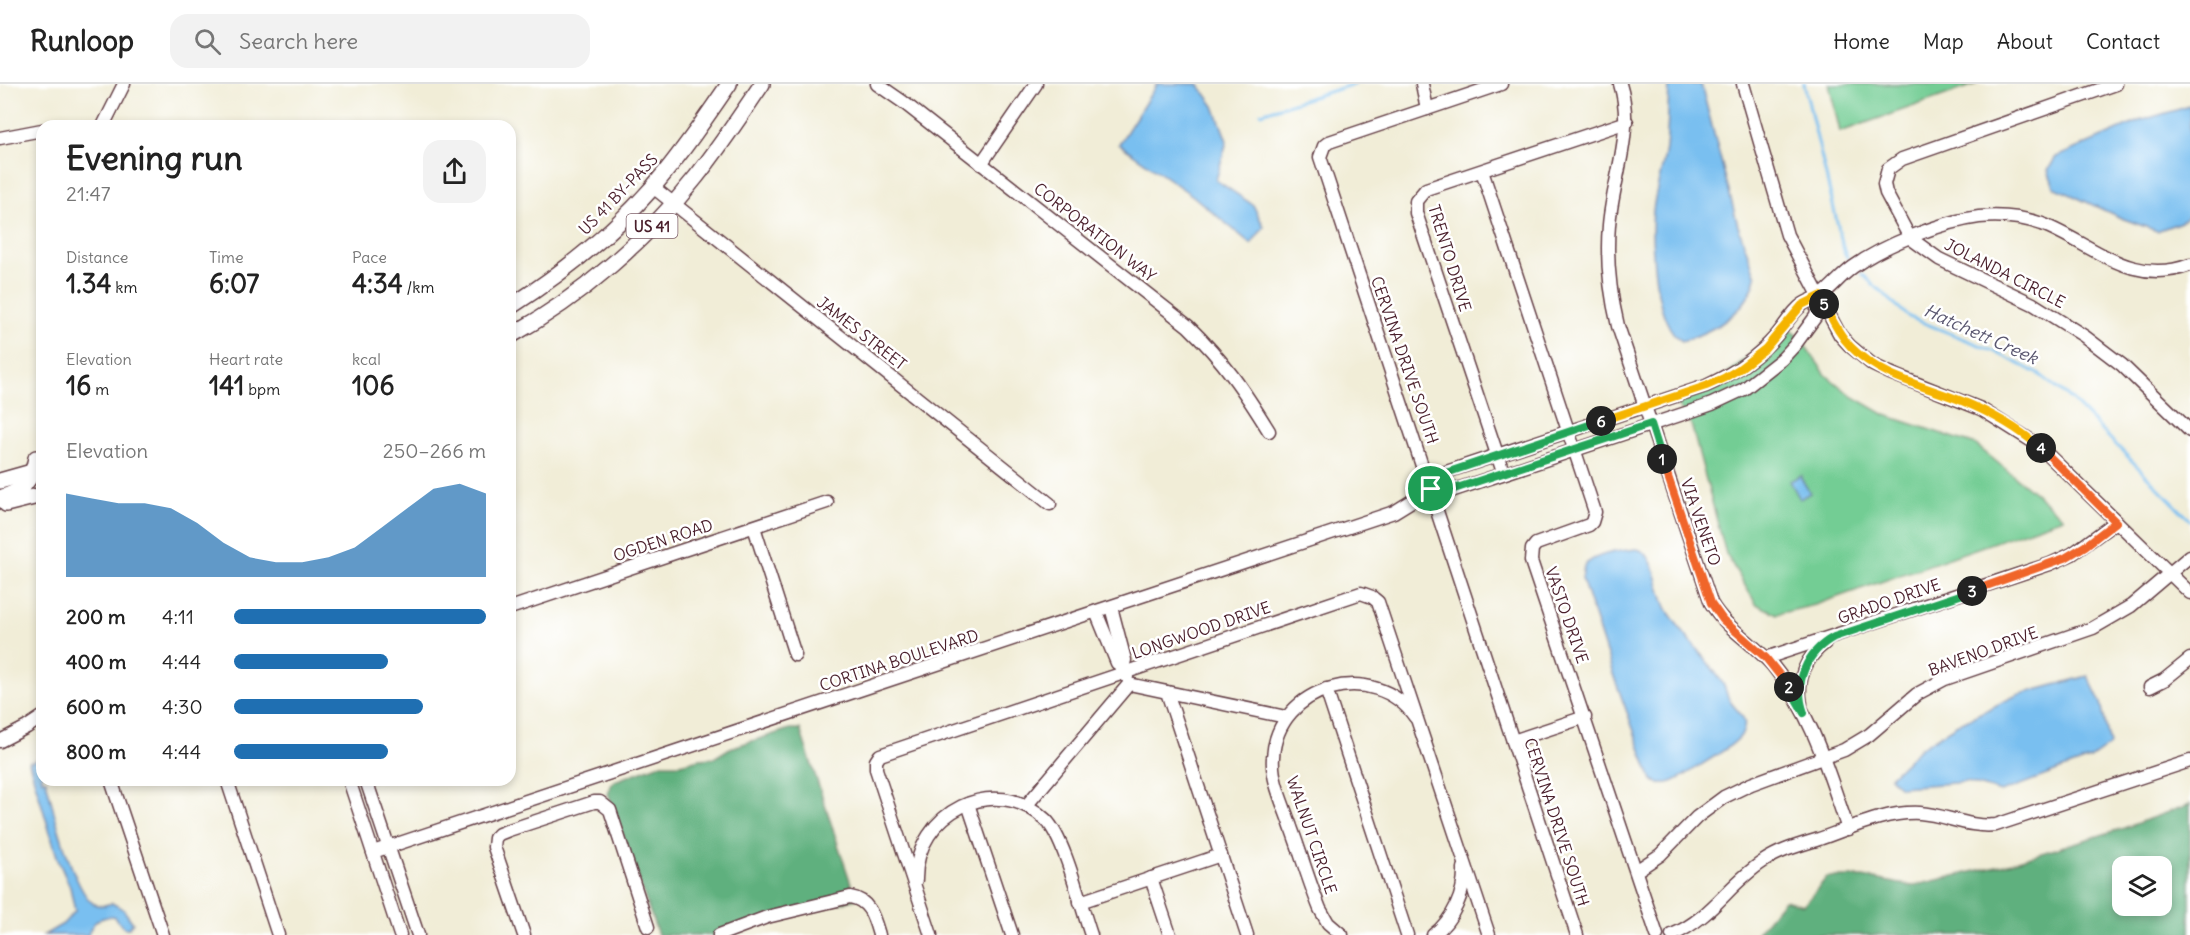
<!DOCTYPE html>
<meta charset="utf-8">
<style>
:root{--surface:#fff;--page:#f2f2f2;--text:#222;--muted:#767676;--line:#e0e0e0;--accent:#1f6fb2}
body{margin:0;font-family:Delius,sans-serif;background:var(--page);color:var(--text);height:100vh;display:flex;flex-direction:column;font-size:22px;white-space:nowrap}
*{box-sizing:border-box;margin:0}
p{font-size:20px;color:var(--muted)}
.icon{flex:none;width:33px;height:33px;fill:none;stroke:currentColor;stroke-width:2;stroke-linecap:round;stroke-linejoin:round}
.map{position:relative;flex:1;overflow:hidden}
.drawer{position:absolute;left:36px;top:36px;width:480px;height:666px;display:flex;flex-direction:column;background:var(--surface);border-radius:18px;box-shadow:0 3px 9px #0003}
.drawer>*{flex:none}
.fabs{position:absolute;left:2112px;top:772px;display:grid;gap:12px}
.fabs a{display:grid;place-items:center;width:60px;height:60px;border-radius:12px;background:var(--surface);box-shadow:0 3px 9px #0003;font-size:30px}
.pin{position:absolute;display:grid;place-items:center;width:51px;height:51px;color:#fff;margin:-26px;border:3px solid #fff;border-radius:50%;box-shadow:0 2px 6px #0007}
.km{position:absolute;width:30px;height:30px;margin:-15px;border-radius:50%;background:#222;color:#fff;font-size:16px;line-height:30px;text-align:center}
.round{display:grid;place-items:center;flex:none;width:63px;height:63px;border-radius:18px;background:var(--page)}
.headline{display:flex;align-items:center;justify-content:space-between;height:102px;padding:0 30px}
h1{font-size:33px;font-weight:700;line-height:45px}
.stats{display:grid;grid-template-columns:repeat(3,1fr);gap:9px;height:102px;padding:6px 30px}
.stats div{display:grid;align-content:center}
.stats b{font-size:26px;font-weight:700}
.stats small{font-size:16px;font-weight:400}
.stats p{font-size:16px}
.chart{height:168px;padding:12px 30px}
.chart p{display:flex;justify-content:space-between}
.chart svg{width:100%;height:108px;margin-top:6px;fill:var(--accent);opacity:.7}
ul{padding:0 30px;list-style:none;font-size:20px}
li{display:grid;grid-template-columns:96px 72px 1fr;align-items:center;height:45px}
li i{height:15px;border-radius:8px;background:var(--accent)}
header{display:flex;align-items:center;gap:36px;box-sizing:border-box;height:84px;padding:0 30px;background:var(--surface);border-bottom:2px solid var(--line)}
header strong{font-size:28px}
nav{display:flex;gap:33px;margin-inline-start:auto;font-size:21px}
.search{width:420px;height:54px;background:var(--page);display:flex;align-items:center;gap:15px;box-sizing:border-box;padding:0 21px;border-radius:18px;color:var(--muted);font-size:22px}
.map>svg:first-child{display:block}
.green{fill:#73cd94;stroke:#5e7660;stroke-width:1.5}
.forest{fill:#5eb07e;stroke:#546854;stroke-width:1.5;fill-rule:evenodd}
.water{fill:#79bff0;stroke:#626f8e;stroke-width:1.5}
.lines{fill:none;stroke-linecap:round;stroke-linejoin:round}
.stream{stroke:#79bff0;stroke-width:3}
.minor-casing{stroke:#633e45;stroke-width:15}
.major-casing{stroke:#633e45;stroke-width:18}
.minor{stroke:#fff;stroke-width:12}
.major{stroke:#fff;stroke-width:15}
.split-1-casing{stroke:#fff;stroke-width:12}
.split-2-casing{stroke:#fff;stroke-width:12}
.split-3-casing{stroke:#fff;stroke-width:12}
.split-4-casing{stroke:#fff;stroke-width:12}
.split-5-casing{stroke:#fff;stroke-width:12}
.split-6-casing{stroke:#fff;stroke-width:12}
.split-7-casing{stroke:#fff;stroke-width:12}
.split-1{stroke:#22a559;stroke-width:8}
.split-2{stroke:#f0652b;stroke-width:8}
.split-3{stroke:#22a559;stroke-width:8}
.split-4{stroke:#f0652b;stroke-width:8}
.split-5{stroke:#f5b400;stroke-width:8}
.split-6{stroke:#f5b400;stroke-width:8}
.split-7{stroke:#22a559;stroke-width:8}
.labels{text-anchor:middle;dominant-baseline:central;stroke-width:5;stroke-linejoin:round;paint-order:stroke}
.shield{fill:#fff;stroke:#80626b;stroke-width:1.5}
.shield-label{font-size:15px;font-weight:bold;fill:#4a1f2b}
.street-label{font-size:16px;fill:#4a1f2b;stroke:#fff}
.water-label{font-size:18px;font-style:italic;fill:#5a5770;stroke:#fff}
</style>
<header>
<strong>Runloop</strong>
<div class="search"><svg class="icon" aria-label="search" viewBox="0 0 24 24"><circle cx="10" cy="10" r="6"/><path d="M15 15l6 6"/></svg>Search here</div>
<nav><a>Home</a><a>Map</a><a>About</a><a>Contact</a></nav>
</header>
<div class="map">
<svg width="2190" height="851" viewBox="0 0 2190 851">
<rect width="100%" height="100%" fill="#fff"/>
<filter id="ink" filterUnits="userSpaceOnUse"><feTurbulence type="fractalNoise" baseFrequency=".0167" numOctaves="2"/><feDisplacementMap in="SourceGraphic" scale="12" xChannelSelector="R" yChannelSelector="G"/><feConvolveMatrix kernelMatrix="1 2 1 2 8 2 1 2 1" color-interpolation-filters="sRGB"/></filter>
<filter id="wash" filterUnits="userSpaceOnUse"><feTurbulence type="fractalNoise" baseFrequency=".008" numOctaves="4" result="noise"/><feDisplacementMap in="SourceGraphic" scale="24" xChannelSelector="R" yChannelSelector="G"/><feGaussianBlur stdDeviation="1.35" result="paint"/><feColorMatrix in="noise" values="0 0 0 0 0 0 0 0 0 0 0 0 0 0 0 0 0 1.4 0 .05"/><feComposite in="paint" operator="in"/></filter>
<g filter="url(#wash)">
<rect width="100%" height="100%" fill="#f1edd7"/>
<g class="green">
<path d="M1829 0H1977L1840 48Z"/>
<path d="M1785 242 1799 253 1826 291 1852 312 1885 331 1976 361 2042 415 2063 434 1815 521 1777 530 1756 520 1726 470 1691 340 1672 312 1703 309Z"/>
</g>
<g class="forest">
<path d="M790 645H800L856 815 719 851H658L608 709 611 701 615 697 660 680H680L699 675 714 674 730 664Z"/>
<path d="M2190 720V851H1755L1784 816 1804 821 1827 793H1863L1912 802 2005 780 2124 744ZM2122 783H2162V822H2122Z"/>
</g>
<g class="water">
<path d="M1157 0H1198L1214 22 1227 57 1216 96 1253 121 1264 143 1251 160 1193 112 1119 60Z"/>
<path d="M1669 0H1701L1738 142 1756 193C1748 228 1714 247 1682 257 1654 241 1650 157 1653 127 1655 106 1663 85 1666 64 1668 43 1668 22 1669 0Z"/>
<path d="M2190 22V131L2181 138 2157 147 2121 134 2054 103 2048 86 2056 73 2139 37Z"/>
<path d="M1801 391V394L1810 409 1800 415 1790 397Z"/>
<path d="M1637 465C1657 469 1658 511 1668 527 1684 553 1707 574 1723 600 1726 605 1726 611 1730 617 1736 627 1749 633 1743 648 1738 660 1705 678 1693 686 1681 694 1666 705 1652 696L1614 593 1582 495 1584 482C1596 469 1619 467 1637 465Z"/>
<path d="M2088 592 2101 619 2110 661 2090 675 2001 708 1967 698 1900 703 1890 693 1920 664 1956 641 2017 611Z"/>
<path d="M38 675 42 683V696H46C52 722 73 807 94 820 100 823 106 821 112 819L123 825 133 839 129 844H124L113 832C98 834 93 837 88 851H44L63 840 75 827 70 803 58 776 29 678Z"/>
</g>
<g class="lines">
<g class="stream">
<path d="M1804 0 1844 167 1847 173"/>
<path d="M1261 29 1354 0"/>
<path d="M1862 190 1909 233 1987 264 2039 290 2072 316 2190 436"/>
</g>
</g>
</g>
<g filter="url(#ink)">
<g class="lines">
<defs>
<g id="minor">
<path d="M877 0 903 18 1188 242C1224 277 1243 305 1269 347"/>
<path d="M1422 0 1427 25"/>
<path d="M1501 0 1329 58 1324 62 1320 73 1577 851"/>
<path d="M1620 0C1635 48 1613 93 1609 141 1606 175 1610 209 1618 242L1711 519C1726 545 1754 559 1773 582 1812 629 1828 688 1848 745"/>
<path d="M1743 0 1787 151 1840 251 1850 262 1873 281 1890 289 1981 325 2038 361 2190 509"/>
<path d="M2116 0 1902 75 1888 85 1884 100 1886 109 1910 154 1939 175 2033 220 2084 252 2122 281 2190 347"/>
<path d="M103 42 124 0"/>
<path d="M0 54 42 46"/>
<path d="M981 80 1036 0"/>
<path d="M1482 87 1595 428 1592 438 1589 441 1536 460 1532 465 1531 477 1657 851"/>
<path d="M653 103 1050 420"/>
<path d="M1503 388 1416 129V117L1426 105 1627 38"/>
<path d="M1431 405 1445 409 1695 326 1712 320 1744 305 1782 275 1794 262 1816 232 1820 212"/>
<path d="M754 443 795 571"/>
<path d="M1111 523 1125 576 1123 583 1127 593"/>
<path d="M510 524 827 418"/>
<path d="M1096 528 1117 579 1123 583"/>
<path d="M1766 574 2050 480 2072 470 2116 438"/>
<path d="M1129 600 1286 633"/>
<path d="M2150 603 2164 596 2190 575"/>
<path d="M1326 605 1407 851"/>
<path d="M1167 608 1247 851"/>
<path d="M1801 620C1796 596 1806 573 1825 559"/>
<path d="M0 657 27 643 42 633"/>
<path d="M1513 657 1585 633"/>
<path d="M111 696 163 851"/>
<path d="M227 696 278 851"/>
<path d="M349 696 400 851"/>
<path d="M366 696 418 851"/>
<path d="M968 720 1012 851"/>
<path d="M1026 722 1129 600"/>
<path d="M373 768 1394 428 1431 405 1437 391 1706 302C1733 290 1756 275 1776 252 1784 243 1792 228 1802 221 1808 216 1816 215 1822 211 1833 202 1842 191 1853 183 1884 161 1941 138 1979 133 2000 131 2022 133 2042 140 2093 160 2131 203 2190 181"/>
<path d="M1636 787 1660 771 1697 733 1724 713 1751 700 1844 666 1869 651 1917 610 1945 595 2093 544 2131 522 2190 472"/>
<path d="M1151 794 1170 851"/>
<path d="M916 796C915 729 995 687 1046 736 1065 755 1081 823 1091 851"/>
<path d="M1080 818 1221 771"/>
<path d="M524 851 494 763 495 754 499 750 509 746 594 718H600L610 726 648 843"/>
<path d="M719 851 767 833 850 813C870 816 874 834 879 851"/>
<path d="M931 851 876 685V677L880 671 1361 509 1372 513 1378 518 1489 851"/>
<path d="M1342 851 1328 839 1320 825C1309 798 1301 770 1291 743 1284 721 1271 697 1273 673 1277 601 1375 575 1415 633"/>
<path d="M1433 851C1453 836 1465 810 1464 784"/>
<path d="M1672 851C1712 834 1729 799 1764 777 1780 766 1800 761 1819 755 1851 744 1885 727 1920 729 1946 731 1969 744 1996 741L2190 677"/>
</g>
<g id="major">
<path d="M510 223C563 189 612 150 653 103 681 70 705 35 729 0"/>
<path d="M510 252C581 213 646 156 696 93 720 63 741 31 762 0"/>
<path d="M0 397 39 386"/>
<path d="M0 414C22 408 32 397 36 374"/>
<path d="M6 420 42 411"/>
</g>
</defs>
<use href="#minor" class="minor-casing"/>
<use href="#major" class="major-casing"/>
<use href="#minor" class="minor"/>
<use href="#major" class="major"/>
</g>
</g>
<g class="lines" filter="url(#ink)">
<defs>
<path id="split-1" d="M1431 405 1445 408 1651 340 1662 375"/>
<path id="split-2" d="M1662 375 1711 519 1723 536 1766 574 1789 603"/>
<path id="split-3" d="M1789 603 1804 629C1793 599 1806 568 1834 553L1972 507"/>
<path id="split-4" d="M1972 507 2065 474 2085 462 2116 438 2041 364"/>
<path id="split-5" d="M1824 220C1832 235 1839 251 1851 263 1880 293 1925 302 1962 317 1989 328 2018 344 2041 364"/>
<path id="split-6" d="M1601 337 1706 302 1724 294 1739 285 1765 265 1802 221 1820 212 1824 220"/>
<path id="split-7" d="M1431 405 1437 392 1601 337"/>
</defs>
<use href="#split-1" class="split-1-casing"/>
<use href="#split-2" class="split-2-casing"/>
<use href="#split-3" class="split-3-casing"/>
<use href="#split-4" class="split-4-casing"/>
<use href="#split-5" class="split-5-casing"/>
<use href="#split-6" class="split-6-casing"/>
<use href="#split-7" class="split-7-casing"/>
<use href="#split-1" class="split-1"/>
<use href="#split-2" class="split-2"/>
<use href="#split-3" class="split-3"/>
<use href="#split-4" class="split-4"/>
<use href="#split-5" class="split-5"/>
<use href="#split-6" class="split-6"/>
<use href="#split-7" class="split-7"/>
</g>
<g class="labels">
<rect class="shield" x="626.5" y="130" width="51" height="24" rx="4.5"/>
<g class="shield-label">
<text x="652" y="142">US 41</text>
</g>
<g class="street-label">
<text transform="translate(618 110) rotate(-46)">US 41 BY-PASS</text>
<text transform="translate(1095 148) rotate(38)">CORPORATION WAY</text>
<text transform="translate(1450 174) rotate(73)">TRENTO DRIVE</text>
<text transform="translate(2005 189) rotate(27)">JOLANDA CIRCLE</text>
<text transform="translate(862 249) rotate(38)">JAMES STREET</text>
<text transform="translate(1405 276) rotate(71)">CERVINA DRIVE SOUTH</text>
<text transform="translate(1701 438) rotate(71)">VIA VENETO</text>
<text transform="translate(663 456) rotate(-18)">OGDEN ROAD</text>
<text transform="translate(1889 517) rotate(-19)">GRADO DRIVE</text>
<text transform="translate(1567 531) rotate(71)">VASTO DRIVE</text>
<text transform="translate(1201 546) rotate(-19)">LONGWOOD DRIVE</text>
<text transform="translate(1983 567) rotate(-20)">BAVENO DRIVE</text>
<text transform="translate(899 576) rotate(-18)">CORTINA BOULEVARD</text>
<text transform="translate(1557 738) rotate(72)">CERVINA DRIVE SOUTH</text>
<text transform="translate(1312 751) rotate(71)">WALNUT CIRCLE</text>
</g>
<g class="water-label">
<text transform="translate(1981 250) rotate(24)">Hatchett Creek</text>
</g>
</g>
</svg>
<div class="fabs">
<a><svg class="icon" aria-label="layers" viewBox="0 0 24 24"><path d="M12 4l9 5-9 5-9-5zM3 14l9 5 9-5"/></svg></a>
</div>
<div class="pin" style="left:1431px;top:405px;background:#1e9e55"><svg class="icon" aria-label="arrive" viewBox="0 0 24 24"><path d="M6 21V4h12l-3 4 3 4H6"/></svg></div>
<b class="km" style="left:1662px;top:375px">1</b>
<b class="km" style="left:1789px;top:603px">2</b>
<b class="km" style="left:1972px;top:507px">3</b>
<b class="km" style="left:2041px;top:364px">4</b>
<b class="km" style="left:1824px;top:220px">5</b>
<b class="km" style="left:1601px;top:337px">6</b>
<section class="drawer">
<div class="headline"><div><h1>Evening run</h1><p>21:47</p></div><a class="round"><svg class="icon" aria-label="share" viewBox="0 0 24 24"><path d="M12 15V3M7 8l5-5 5 5M5 13v7h14v-7"/></svg></a></div>
<div class="stats">
<div><p>Distance</p><b>1.34<small> km</small></b></div>
<div><p>Time</p><b>6:07</b></div>
<div><p>Pace</p><b>4:34<small> /km</small></b></div>
</div>
<div class="stats">
<div><p>Elevation</p><b>16<small> m</small></b></div>
<div><p>Heart rate</p><b>141<small> bpm</small></b></div>
<div><p>kcal</p><b>106</b></div>
</div>
<div class="chart"><p><span>Elevation</span>250–266 m</p>
<svg viewBox="0 0 160 44" preserveAspectRatio="none"><path d="M0 44V10L10 12L20 14L30 14L40 16L50 22L60 30L70 36L80 38L90 38L100 36L110 32L120 24L130 16L140 8L150 6L160 10V44z"/></svg>
</div>
<ul>
<li><b>200 m</b>4:11<i style="width:100%"></i></li>
<li><b>400 m</b>4:44<i style="width:61%"></i></li>
<li><b>600 m</b>4:30<i style="width:75%"></i></li>
<li><b>800 m</b>4:44<i style="width:61%"></i></li>
</ul>
</section>
</div>
